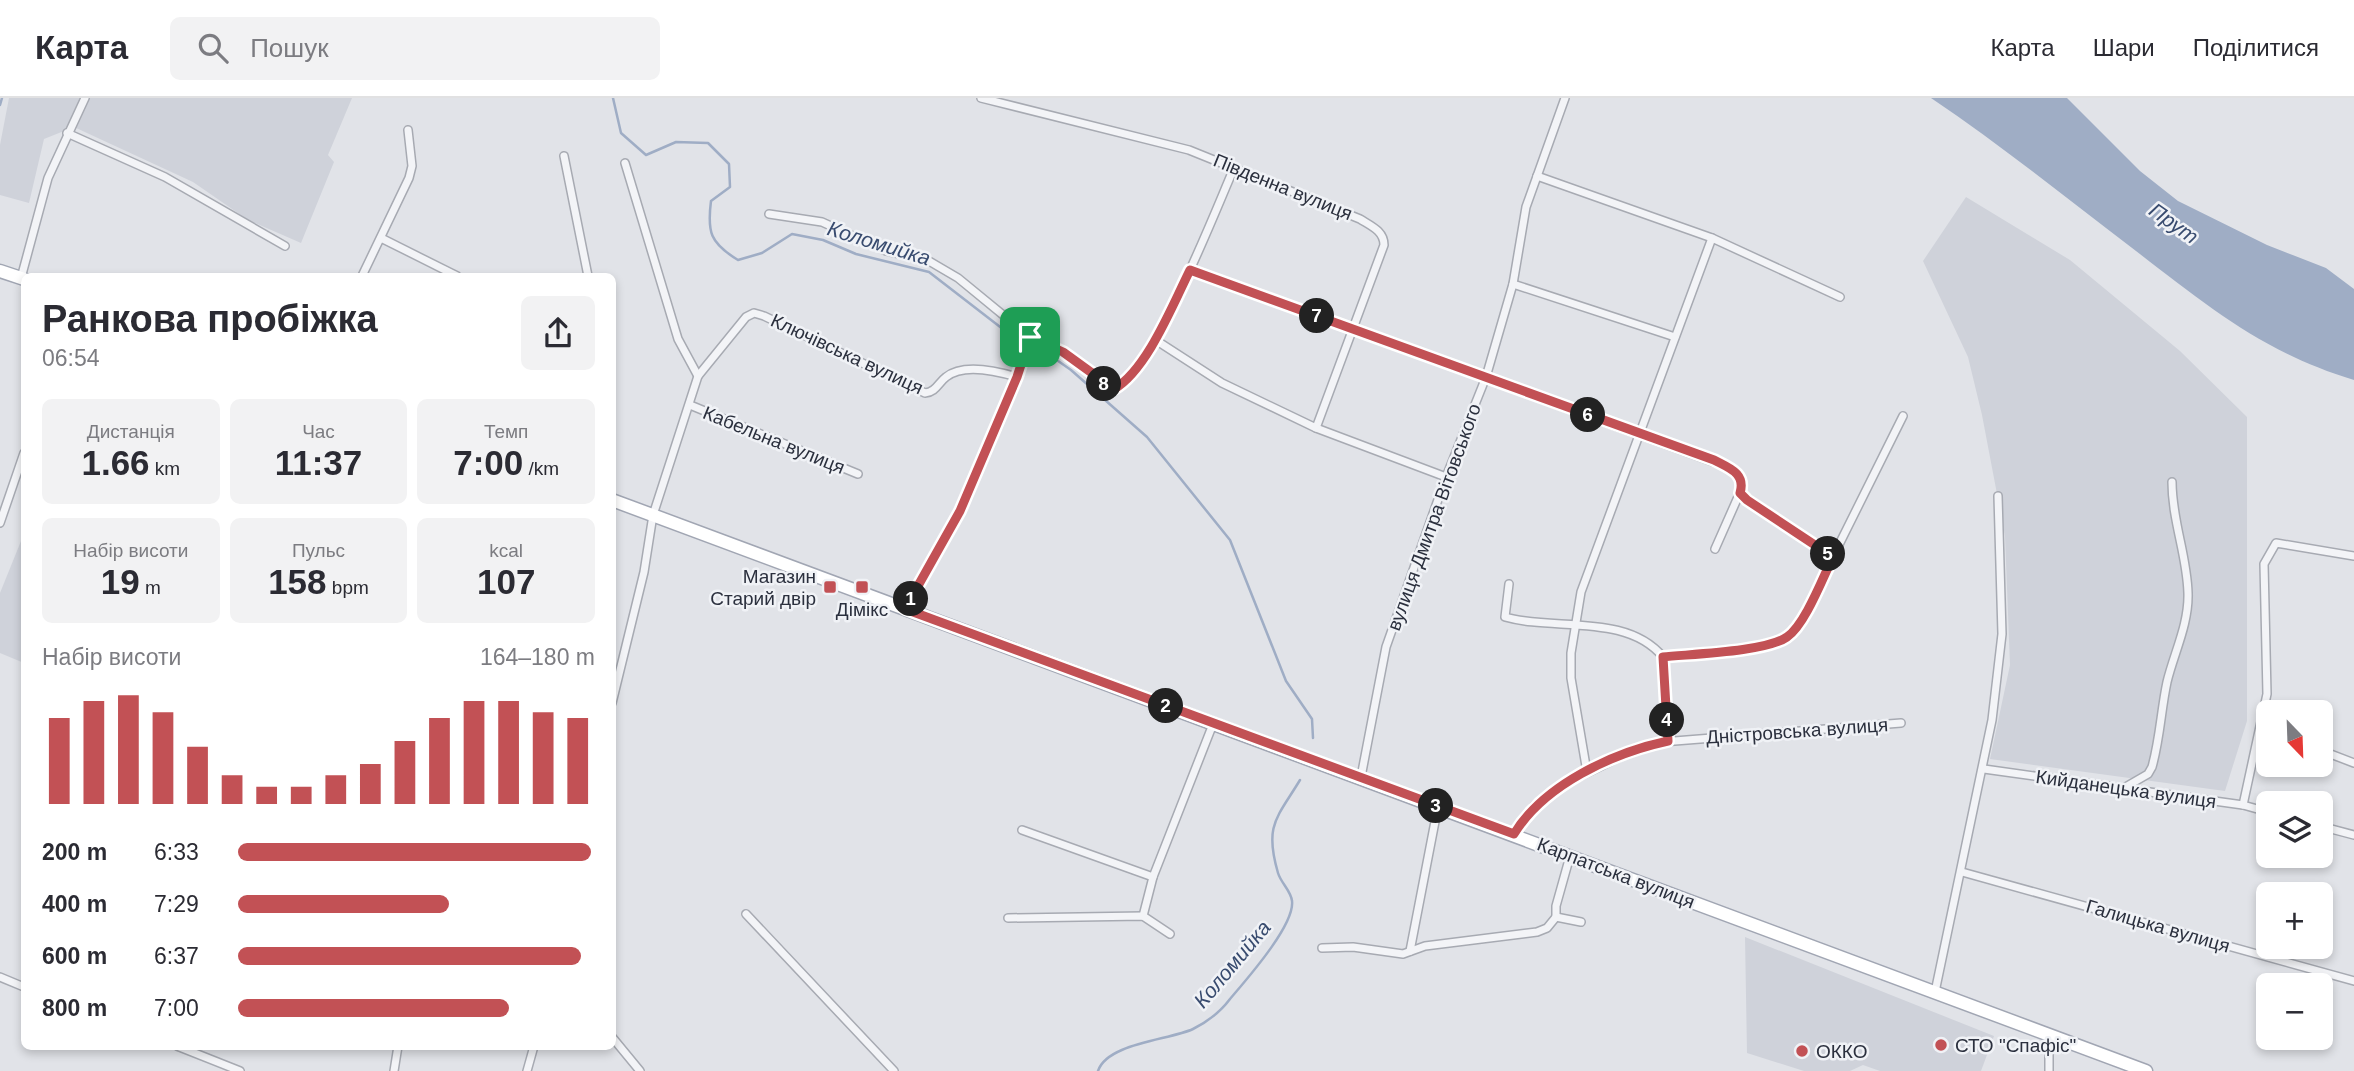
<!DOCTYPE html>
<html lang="uk">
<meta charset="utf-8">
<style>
:root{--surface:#fff;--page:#f2f2f3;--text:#2b2b33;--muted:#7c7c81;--line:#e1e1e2;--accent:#c25155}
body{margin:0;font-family:Helvetica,sans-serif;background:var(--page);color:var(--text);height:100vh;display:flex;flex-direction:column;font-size:26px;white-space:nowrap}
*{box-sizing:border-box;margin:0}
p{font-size:23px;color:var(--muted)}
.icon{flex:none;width:38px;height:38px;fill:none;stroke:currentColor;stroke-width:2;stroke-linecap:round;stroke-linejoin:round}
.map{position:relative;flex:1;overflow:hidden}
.drawer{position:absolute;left:21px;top:175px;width:595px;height:777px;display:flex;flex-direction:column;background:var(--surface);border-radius:10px;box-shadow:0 4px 10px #0003}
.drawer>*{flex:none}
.needle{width:46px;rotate:157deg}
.buttons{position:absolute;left:2256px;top:602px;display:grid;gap:14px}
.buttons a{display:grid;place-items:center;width:77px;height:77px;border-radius:10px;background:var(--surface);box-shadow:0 4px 10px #0003;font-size:35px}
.pin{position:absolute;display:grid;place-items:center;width:60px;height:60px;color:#fff;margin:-30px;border-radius:14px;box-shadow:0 4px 10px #0006}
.km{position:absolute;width:35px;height:35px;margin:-18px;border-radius:50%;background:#222;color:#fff;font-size:19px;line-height:35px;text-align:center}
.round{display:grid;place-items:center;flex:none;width:74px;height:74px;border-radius:10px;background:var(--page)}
.head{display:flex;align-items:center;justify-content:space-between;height:119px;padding:0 21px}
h1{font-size:38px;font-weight:600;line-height:52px}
.metrics{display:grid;grid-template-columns:repeat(3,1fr);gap:10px;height:119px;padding:7px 21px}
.metrics div{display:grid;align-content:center;border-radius:10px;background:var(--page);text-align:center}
.metrics b{font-size:35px;font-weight:600}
.metrics small{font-size:19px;font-weight:400}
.metrics p{font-size:19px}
.chart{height:196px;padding:14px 21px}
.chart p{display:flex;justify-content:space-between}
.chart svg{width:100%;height:126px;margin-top:7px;stroke:var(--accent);stroke-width:6}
ul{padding:0 21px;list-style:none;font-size:23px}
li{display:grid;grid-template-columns:112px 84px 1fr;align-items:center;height:52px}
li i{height:18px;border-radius:9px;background:var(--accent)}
header{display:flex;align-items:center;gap:42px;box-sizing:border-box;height:98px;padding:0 35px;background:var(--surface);border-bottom:2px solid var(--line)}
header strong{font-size:33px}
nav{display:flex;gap:38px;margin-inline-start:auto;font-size:24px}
.search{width:490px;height:63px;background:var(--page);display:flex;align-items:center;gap:18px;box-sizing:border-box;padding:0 24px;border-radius:10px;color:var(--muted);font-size:26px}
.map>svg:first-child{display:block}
.built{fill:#cfd2da}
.water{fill:#9fadc5}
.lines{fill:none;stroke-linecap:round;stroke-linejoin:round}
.stream{stroke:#9fadc5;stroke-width:2.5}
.street-casing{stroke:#a7aab2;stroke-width:10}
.primary-casing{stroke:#a1a6b3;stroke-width:15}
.street{stroke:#f3f4f7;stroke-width:7}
.primary{stroke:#fff;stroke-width:12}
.route-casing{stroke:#fff;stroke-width:14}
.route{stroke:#c25155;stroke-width:9}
.poi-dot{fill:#c25155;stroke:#f0f2f6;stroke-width:2.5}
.labels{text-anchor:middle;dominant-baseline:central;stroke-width:5;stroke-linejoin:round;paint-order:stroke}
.street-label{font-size:19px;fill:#2b303e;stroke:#f0f2f6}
.poi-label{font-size:19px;fill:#2b303e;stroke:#f0f2f6;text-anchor:start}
.water-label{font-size:21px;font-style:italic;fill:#384b6f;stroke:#f0f2f6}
</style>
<header>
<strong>Карта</strong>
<div class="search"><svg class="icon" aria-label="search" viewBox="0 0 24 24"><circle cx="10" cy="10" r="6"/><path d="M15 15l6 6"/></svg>Пошук</div>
<nav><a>Карта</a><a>Шари</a><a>Поділитися</a></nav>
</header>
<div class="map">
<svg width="2354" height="973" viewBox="0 0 2354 973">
<rect width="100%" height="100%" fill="#e1e3e8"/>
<g class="built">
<path d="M9 0H352L328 57 334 64 301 145 248 122 193 84 74 29 44 41 29 105 0 97V47Z"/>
<path d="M1966 99 2070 162 2180 253 2247 319V623L2225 693 1990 661 2010 567 2005 438 1982 317 1968 259 1923 163Z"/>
<path d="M21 443 24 444V565L0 555V495Z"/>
<path d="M1745 839 1994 938 1981 973H1880L1863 967 1850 973H1804L1747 955Z"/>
</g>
<path class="water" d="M1931 0H2067L2140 73 2178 103 2267 147 2326 170 2354 191V282C2264 255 2209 209 2136 153 2068 101 2002 48 1931 0Z"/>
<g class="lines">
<g class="stream">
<path d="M613 0 621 35 646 57 676 44 708 45 729 66 730 89 711 103C707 134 710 145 738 162L762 155 792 136 823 142 856 156 929 174 1017 242 1041 251 1071 272 1147 339 1230 442 1286 583 1312 621 1313 640"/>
<path d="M0 7 2 0"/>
<path d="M1098 973C1107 945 1170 942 1193 931 1207 924 1221 913 1230 901 1246 882 1295 827 1292 803 1291 793 1281 785 1278 775 1264 727 1277 720 1300 682"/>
</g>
<defs>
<g id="street">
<path d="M981 0 1189 52 1360 121C1371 128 1384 133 1384 147L1316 330"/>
<path d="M67 35 165 79 285 148"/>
<path d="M564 58 588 178"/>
<path d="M625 65 678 241 698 278"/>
<path d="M1537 78 1712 140 1840 199"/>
<path d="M769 116 822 124 886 153 929 163 958 180 1030 239 1063 254 1114 291C1156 267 1213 118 1234 70"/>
<path d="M381 140 457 178"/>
<path d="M1190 172 1730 370 1740 379 1742 390 1715 451"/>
<path d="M362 178 409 80 412 68 408 32"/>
<path d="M21 180 48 80 85 0"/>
<path d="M1513 186 1675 239"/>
<path d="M1154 241 1222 285 1316 330 1446 379"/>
<path d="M690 307 858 376"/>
<path d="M1740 395 1833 459"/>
<path d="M0 425 24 355"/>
<path d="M1509 486 1505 519C1554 533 1627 515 1663 559 1690 556 1770 553 1789 538 1796 532 1801 523 1805 515L1903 318"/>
<path d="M905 511 960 413 1017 279 1030 239"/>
<path d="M1663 559 1668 643"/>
<path d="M612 605 644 474 653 417 698 278 746 219 754 215 764 218 925 295C936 294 938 285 946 279 963 265 997 273 1017 279"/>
<path d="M2320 652 2354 665"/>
<path d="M1984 671 2243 707 2268 714"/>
<path d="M1587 674 1571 580V555L1581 494 1712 140"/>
<path d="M1361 679 1386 549 1446 379 1486 279 1513 186 1526 109 1565 0"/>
<path d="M2122 691 2148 676 2152 669C2160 641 2161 612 2167 584 2174 555 2189 526 2188 495 2187 457 2172 423 2172 384"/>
<path d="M2243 707 2267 596 2264 466 2276 445 2354 458"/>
<path d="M2320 728 2354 737"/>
<path d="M1022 732 1153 779"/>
<path d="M1514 736 1534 708 1558 689 1624 657 1662 644 1901 625"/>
<path d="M1962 774 2354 883"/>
<path d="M746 816 894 973"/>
<path d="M1143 818 1153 779 1213 626"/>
<path d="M1556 819V808L1570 758"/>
<path d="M1008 820 1143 818 1170 836"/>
<path d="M1322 850 1353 849 1403 856 1425 848 1537 834 1547 830 1556 819 1581 824"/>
<path d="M1410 853 1438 708"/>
<path d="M0 879 24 889"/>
<path d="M1935 894 1992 622 2002 536 1998 398"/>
<path d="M2049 937V973"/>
<path d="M612 939 640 973"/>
<path d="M177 948 240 973"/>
<path d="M394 973 398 948"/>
<path d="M527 973 534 948"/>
</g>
<g id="primary">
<path d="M0 173 24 181"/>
<path d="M612 402 2146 973"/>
</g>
</defs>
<use href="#street" class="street-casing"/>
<use href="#primary" class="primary-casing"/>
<use href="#street" class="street"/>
<use href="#primary" class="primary"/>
</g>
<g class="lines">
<defs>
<path id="route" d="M1190 172 1714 362C1729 370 1746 375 1740 395L1747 402 1833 459C1823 479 1805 527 1787 539 1766 554 1691 556 1663 559L1668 643C1612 655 1544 687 1514 736L905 511 960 413 1017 279 1030 239 1063 254 1114 291C1147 272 1173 206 1190 172Z"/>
</defs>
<use href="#route" class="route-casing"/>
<use href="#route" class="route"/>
</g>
<g class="poi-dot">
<rect x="823" y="482" width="14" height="14" rx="3.5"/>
<rect x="855" y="482" width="14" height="14" rx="3.5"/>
<circle cx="1941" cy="947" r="7"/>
<circle cx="1802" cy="953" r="7"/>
</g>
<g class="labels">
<g class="street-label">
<text transform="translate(1283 89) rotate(22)">Південна вулиця</text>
<text transform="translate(847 256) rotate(25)">Ключівська вулиця</text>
<text transform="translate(774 342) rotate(22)">Кабельна вулиця</text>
<text transform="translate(1434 419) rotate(-70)">вулиця Дмитра Вітовського</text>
<text transform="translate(1797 633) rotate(-4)">Дністровська вулиця</text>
<text transform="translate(2126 691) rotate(8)">Кийданецька вулиця</text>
<text transform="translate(1616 775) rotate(21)">Карпатська вулиця</text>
<text transform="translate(2158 828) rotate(16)">Галицька вулиця</text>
</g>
<g class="poi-label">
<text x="816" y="478" text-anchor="end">Магазин<tspan x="816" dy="22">Старий двір</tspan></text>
<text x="862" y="511" text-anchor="middle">Дімікс</text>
<text x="1955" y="947">СТО "Спафіс"</text>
<text x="1816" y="953">ОККО</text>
</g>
<g class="water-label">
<text transform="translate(2174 125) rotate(35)">Прут</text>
<text transform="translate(879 145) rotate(17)">Коломийка</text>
<text transform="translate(1232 866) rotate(-50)">Коломийка</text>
</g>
</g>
</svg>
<div class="buttons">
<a><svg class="needle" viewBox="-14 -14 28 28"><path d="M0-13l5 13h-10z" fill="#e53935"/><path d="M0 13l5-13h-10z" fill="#7c7c81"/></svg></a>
<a><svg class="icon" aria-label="layers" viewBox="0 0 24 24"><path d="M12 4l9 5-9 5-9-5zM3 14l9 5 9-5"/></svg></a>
<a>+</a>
<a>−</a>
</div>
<div class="pin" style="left:1030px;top:239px;background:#1e9e55"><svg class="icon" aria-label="arrive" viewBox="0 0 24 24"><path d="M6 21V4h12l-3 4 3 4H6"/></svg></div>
<b class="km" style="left:911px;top:501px">1</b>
<b class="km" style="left:1166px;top:608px">2</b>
<b class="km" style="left:1436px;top:708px">3</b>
<b class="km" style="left:1667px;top:622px">4</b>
<b class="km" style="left:1828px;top:456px">5</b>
<b class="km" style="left:1588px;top:317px">6</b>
<b class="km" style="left:1317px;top:218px">7</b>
<b class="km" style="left:1104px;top:286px">8</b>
<section class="drawer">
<div class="head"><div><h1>Ранкова пробіжка</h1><p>06:54</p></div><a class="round"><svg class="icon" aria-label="share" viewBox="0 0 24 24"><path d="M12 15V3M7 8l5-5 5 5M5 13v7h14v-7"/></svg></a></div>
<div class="metrics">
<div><p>Дистанція</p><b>1.66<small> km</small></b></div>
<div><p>Час</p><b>11:37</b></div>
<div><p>Темп</p><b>7:00<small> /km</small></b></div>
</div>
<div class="metrics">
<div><p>Набір висоти</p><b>19<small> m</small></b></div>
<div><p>Пульс</p><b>158<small> bpm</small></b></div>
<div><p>kcal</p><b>107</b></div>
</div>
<div class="chart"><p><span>Набір висоти</span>164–180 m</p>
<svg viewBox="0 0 160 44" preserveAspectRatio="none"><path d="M5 44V14M15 44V8M25 44V6M35 44V12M45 44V24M55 44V34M65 44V38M75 44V38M85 44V34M95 44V30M105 44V22M115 44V14M125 44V8M135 44V8M145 44V12M155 44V14"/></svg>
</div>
<ul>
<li><b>200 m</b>6:33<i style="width:99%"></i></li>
<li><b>400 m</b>7:29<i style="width:59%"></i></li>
<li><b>600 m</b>6:37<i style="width:96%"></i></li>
<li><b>800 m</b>7:00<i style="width:76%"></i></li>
</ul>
</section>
</div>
